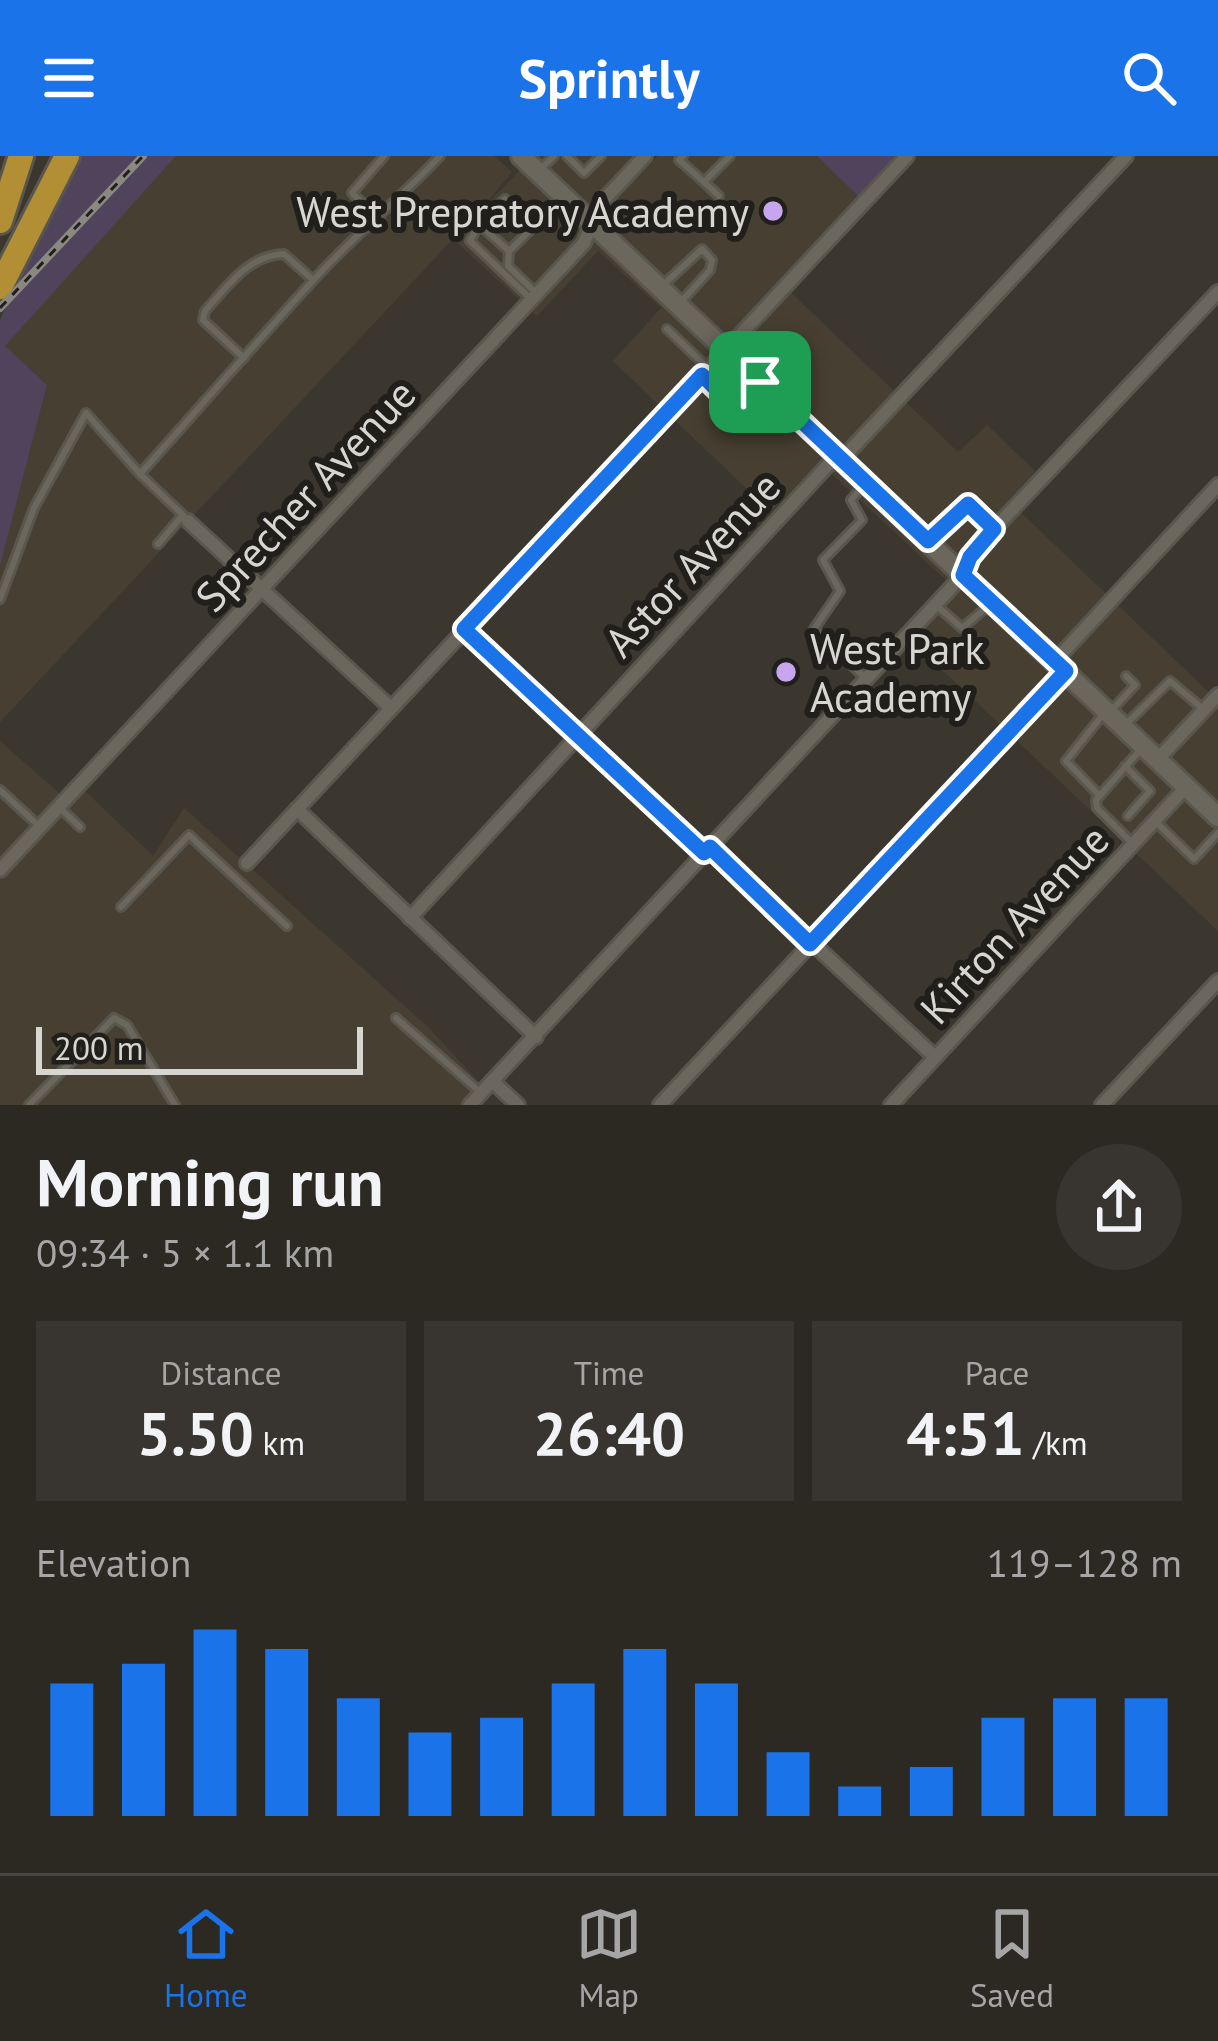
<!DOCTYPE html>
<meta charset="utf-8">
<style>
:root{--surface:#2c2923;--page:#383530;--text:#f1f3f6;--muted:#a6a6a6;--line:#484541;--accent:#1a73e8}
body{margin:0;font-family:"PT Sans",sans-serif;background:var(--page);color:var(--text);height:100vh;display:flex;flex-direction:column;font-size:45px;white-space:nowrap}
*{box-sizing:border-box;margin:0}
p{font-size:39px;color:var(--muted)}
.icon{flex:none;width:66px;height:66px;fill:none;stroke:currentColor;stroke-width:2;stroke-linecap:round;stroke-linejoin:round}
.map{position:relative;height:949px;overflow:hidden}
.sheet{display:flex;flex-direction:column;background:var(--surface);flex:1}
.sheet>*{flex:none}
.scale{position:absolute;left:36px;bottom:30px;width:327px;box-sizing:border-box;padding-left:12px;border:6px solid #d8d6d0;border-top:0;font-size:33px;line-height:42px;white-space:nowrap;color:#d8d6d0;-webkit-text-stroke:9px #201f1b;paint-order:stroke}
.pin{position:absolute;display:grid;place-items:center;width:102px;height:102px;color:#fff;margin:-51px;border-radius:24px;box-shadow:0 6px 18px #0006}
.round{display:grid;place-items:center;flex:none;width:126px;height:126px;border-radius:63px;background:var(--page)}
.summary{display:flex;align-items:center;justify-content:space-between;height:204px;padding:0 36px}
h1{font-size:66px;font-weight:700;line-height:90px}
.metrics{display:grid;grid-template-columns:repeat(3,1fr);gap:18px;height:204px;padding:12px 36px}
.metrics div{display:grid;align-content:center;border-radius:0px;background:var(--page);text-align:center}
.metrics b{font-size:60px;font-weight:700}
.metrics small{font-size:33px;font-weight:400}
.metrics p{font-size:33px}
.chart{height:336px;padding:24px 36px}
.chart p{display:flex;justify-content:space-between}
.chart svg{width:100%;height:216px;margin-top:12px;stroke:var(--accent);stroke-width:6}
header{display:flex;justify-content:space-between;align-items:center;height:156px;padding:0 36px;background:var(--accent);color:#fff;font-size:54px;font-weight:700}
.tab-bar{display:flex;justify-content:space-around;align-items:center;height:168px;border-top:3px solid var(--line);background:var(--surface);font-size:33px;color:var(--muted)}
.tab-bar a{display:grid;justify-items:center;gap:6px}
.tab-bar .on{color:var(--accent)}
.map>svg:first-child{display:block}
.built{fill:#474032}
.green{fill:#4f445c}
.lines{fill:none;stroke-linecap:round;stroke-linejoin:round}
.service-casing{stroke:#59564e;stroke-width:12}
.minor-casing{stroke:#59564e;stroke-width:18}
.secondary-casing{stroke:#59564e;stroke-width:24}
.motorway-casing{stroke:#59564e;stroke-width:30}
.service{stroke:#6b675d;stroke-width:6}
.minor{stroke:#6b675d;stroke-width:12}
.secondary{stroke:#6b675d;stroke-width:18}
.motorway{stroke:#b28f34;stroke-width:24}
.rail-casing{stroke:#8b8881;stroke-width:8}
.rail{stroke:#201f1b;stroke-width:3;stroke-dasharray:9;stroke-linecap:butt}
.route-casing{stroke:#fff;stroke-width:24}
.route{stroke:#1a73e8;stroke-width:15}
.poi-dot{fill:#c8a5ef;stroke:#201f1b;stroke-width:4.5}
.labels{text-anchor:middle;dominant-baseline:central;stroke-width:12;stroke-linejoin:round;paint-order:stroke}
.poi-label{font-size:42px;fill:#d8d6d0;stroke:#201f1b;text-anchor:end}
.street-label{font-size:42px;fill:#d8d6d0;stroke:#201f1b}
</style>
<header><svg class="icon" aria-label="menu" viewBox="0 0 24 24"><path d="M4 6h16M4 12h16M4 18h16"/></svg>Sprintly<svg class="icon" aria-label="search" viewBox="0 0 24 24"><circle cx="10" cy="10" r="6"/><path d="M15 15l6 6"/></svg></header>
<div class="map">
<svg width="1218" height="949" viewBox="0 0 1218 949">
<rect width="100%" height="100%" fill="#3b372f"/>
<g class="built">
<path d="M176 0H494L512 16 478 57 534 0H647L653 5 658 0H817L858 40 780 126 958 296 987 269 1035 315 1009 345 1218 545V775L901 475 947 425 819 306 771 356 613 205 661 152 598 95 537 160 453 83 0 566V410L47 229 4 190Z"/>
<path d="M0 585 59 637 83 633 153 700 184 652 428 871 481 928 473 940 465 949H0Z"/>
</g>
<g class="green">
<path d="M79 0H176L5 190 47 229 0 410V164L40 70Z"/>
<path d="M817 0H895L858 40Z"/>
</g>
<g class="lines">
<defs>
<g id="service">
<path d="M567 0 584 17 601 0"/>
<path d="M683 0 679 4 704 26 730 0"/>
<path d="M539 15 554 0"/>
<path d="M704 26 719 40"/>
<path d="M380 64 352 37 384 0"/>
<path d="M479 68 470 85 531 143"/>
<path d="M535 69 505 43 479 68 509 95 508 110 536 137"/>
<path d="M509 95 562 43"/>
<path d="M662 130 702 93 712 104 710 114 681 146"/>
<path d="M667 173 708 212"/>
<path d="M244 202 203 164 205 155C227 131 248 99 284 98L313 124"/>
<path d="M704 222 723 240 740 244 755 230"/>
<path d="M862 331 851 344 862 364 823 404 840 435 814 473 865 522"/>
<path d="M932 381 968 348 992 370"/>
<path d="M158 388 183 359 140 318C200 251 259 183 320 117 359 75 401 42 440 0"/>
<path d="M0 443 34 352 86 257 140 318"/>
<path d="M936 449 962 472 987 451"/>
<path d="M1111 555 1135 529 1126 520"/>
<path d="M1126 568 1170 525 1203 553"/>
<path d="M1125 610 1150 635 1128 660"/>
<path d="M0 634 40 671"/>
<path d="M1099 639 1066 605 1104 557"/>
<path d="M59 651 80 671"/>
<path d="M1157 667 1194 703 1218 677"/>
<path d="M1131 686 1097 652 1096 644 1141 593"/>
<path d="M121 751 189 679 287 770"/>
<path d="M396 862 481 937"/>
<path d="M29 949 114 862 127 869 175 949"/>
</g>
<g id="minor">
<path d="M188 365 391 552"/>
<path d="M464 473 704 697"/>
<path d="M1055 505 1218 329"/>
<path d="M1157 604 1218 539"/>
<path d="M297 653 536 881"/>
<path d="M709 691 935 901"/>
<path d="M247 707 907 0"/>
<path d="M0 714 584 87 599 49 645 0"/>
<path d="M410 762 828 309 842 303 1126 0"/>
<path d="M492 925 518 949"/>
<path d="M470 949 963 419 970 401 994 373 1218 136"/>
<path d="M660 949 1065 516"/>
<path d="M891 949 1186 631"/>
<path d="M1102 949 1218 825"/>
</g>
<path id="secondary" d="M521 0 1218 661"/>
<g id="motorway">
<path d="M0 65 21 0"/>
<path d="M0 131 67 0"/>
</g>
</defs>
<use href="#service" class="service-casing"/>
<use href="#minor" class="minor-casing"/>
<use href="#secondary" class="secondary-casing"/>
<use href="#motorway" class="motorway-casing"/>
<use href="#service" class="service"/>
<use href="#minor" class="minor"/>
<use href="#secondary" class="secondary"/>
<use href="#motorway" class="motorway"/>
<defs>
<path id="rail" d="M0 152 143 0"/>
</defs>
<use href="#rail" class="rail-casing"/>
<use href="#rail" class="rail"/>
</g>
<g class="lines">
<defs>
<path id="route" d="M702 219 723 240 740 244 760 226 928 385 968 348 994 373 970 401 963 419 1066 515 810 788 710 691 704 697 464 473Z"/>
</defs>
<use href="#route" class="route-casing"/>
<use href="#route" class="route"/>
</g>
<g class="poi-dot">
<circle cx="773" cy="55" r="12"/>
<circle cx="786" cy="516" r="12"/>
</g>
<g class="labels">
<g class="poi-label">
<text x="749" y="55">West Prepratory Academy</text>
<text x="810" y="492" text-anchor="start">West Park<tspan x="810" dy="48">Academy</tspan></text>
</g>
<g class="street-label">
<text transform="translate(305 339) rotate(-47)">Sprecher Avenue</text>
<text transform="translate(692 408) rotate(-47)">Astor Avenue</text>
<text transform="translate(1014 768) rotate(-47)">Kirton Avenue</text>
</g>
</g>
</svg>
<div class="scale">200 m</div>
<div class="pin" style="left:760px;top:226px;background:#1e9e55"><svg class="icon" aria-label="arrive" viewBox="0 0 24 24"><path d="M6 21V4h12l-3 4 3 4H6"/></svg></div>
</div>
<section class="sheet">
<div class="summary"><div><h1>Morning run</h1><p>09:34 · 5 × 1.1 km</p></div><a class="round"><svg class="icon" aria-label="share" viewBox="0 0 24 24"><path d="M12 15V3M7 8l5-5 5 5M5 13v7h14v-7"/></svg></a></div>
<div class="metrics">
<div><p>Distance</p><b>5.50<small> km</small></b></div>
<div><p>Time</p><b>26:40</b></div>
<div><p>Pace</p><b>4:51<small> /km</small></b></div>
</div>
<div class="chart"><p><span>Elevation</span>119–128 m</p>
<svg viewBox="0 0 160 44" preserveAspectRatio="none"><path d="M5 44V17M15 44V13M25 44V6M35 44V10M45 44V20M55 44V27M65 44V24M75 44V17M85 44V10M95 44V17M105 44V31M115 44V38M125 44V34M135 44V24M145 44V20M155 44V20"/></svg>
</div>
</section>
<nav class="tab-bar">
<a class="on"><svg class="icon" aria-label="home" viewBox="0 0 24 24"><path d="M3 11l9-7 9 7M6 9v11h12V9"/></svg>Home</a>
<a><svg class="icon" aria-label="map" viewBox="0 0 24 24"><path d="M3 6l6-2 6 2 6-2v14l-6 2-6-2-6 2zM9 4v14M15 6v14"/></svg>Map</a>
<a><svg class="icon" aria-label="saved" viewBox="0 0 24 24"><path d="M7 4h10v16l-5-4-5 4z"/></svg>Saved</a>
</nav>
